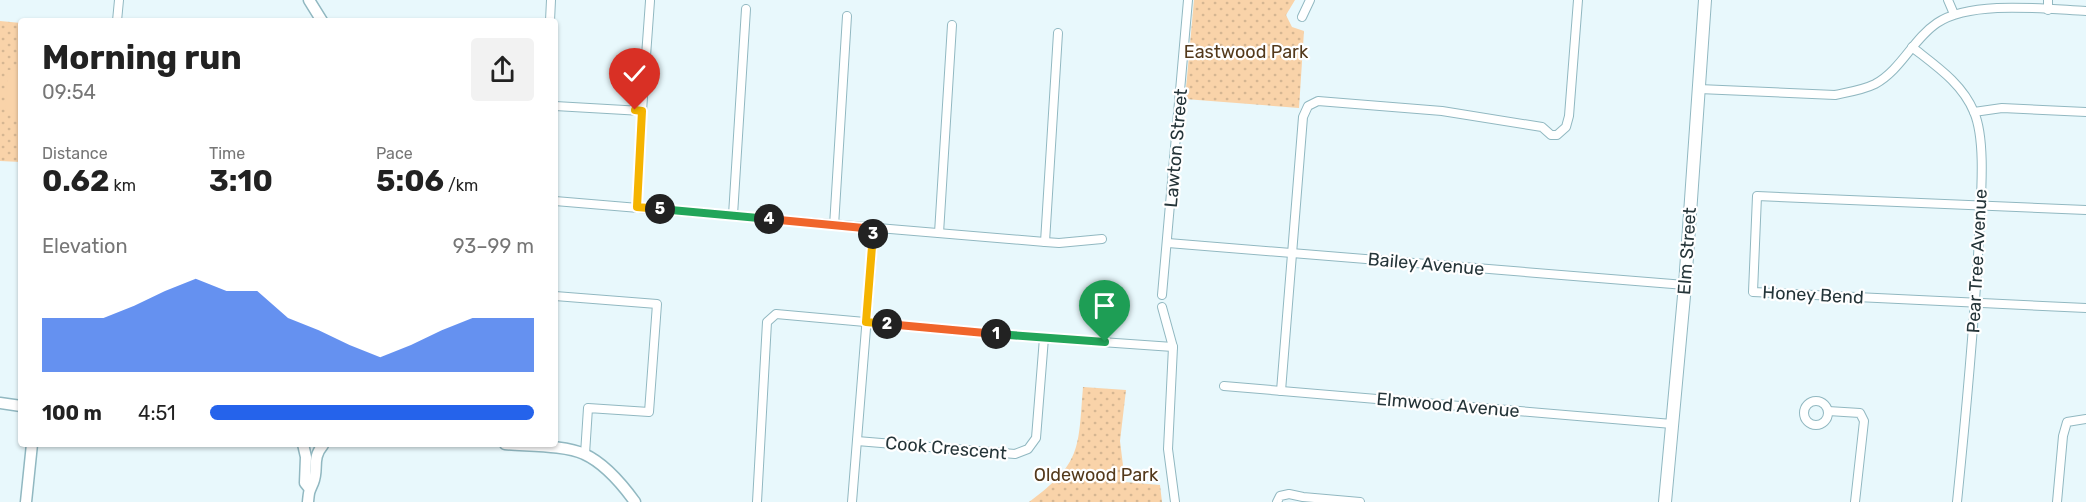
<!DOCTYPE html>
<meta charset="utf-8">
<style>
:root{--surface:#fff;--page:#f2f2f2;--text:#222;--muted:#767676;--accent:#2563eb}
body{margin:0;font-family:Rubik,sans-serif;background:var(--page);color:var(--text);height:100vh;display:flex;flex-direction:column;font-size:22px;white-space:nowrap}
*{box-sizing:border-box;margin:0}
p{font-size:20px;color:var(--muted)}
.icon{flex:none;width:33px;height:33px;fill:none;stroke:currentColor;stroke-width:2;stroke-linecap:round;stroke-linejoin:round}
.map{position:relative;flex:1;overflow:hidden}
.panel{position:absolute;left:18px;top:18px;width:540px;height:429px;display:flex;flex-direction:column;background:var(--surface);border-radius:6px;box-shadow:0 2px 4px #0004}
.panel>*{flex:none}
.pin{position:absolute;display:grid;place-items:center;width:51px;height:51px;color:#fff;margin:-62px -26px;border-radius:50% 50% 50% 0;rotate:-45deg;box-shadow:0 0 6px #0007}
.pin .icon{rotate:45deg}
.km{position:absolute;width:30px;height:30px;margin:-15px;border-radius:50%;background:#222;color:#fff;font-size:16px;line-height:30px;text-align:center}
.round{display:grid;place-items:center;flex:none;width:63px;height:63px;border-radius:6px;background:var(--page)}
.headline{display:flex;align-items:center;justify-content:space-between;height:102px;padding:0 24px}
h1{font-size:33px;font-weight:700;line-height:45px}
.stats{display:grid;grid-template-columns:repeat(3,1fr);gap:9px;height:102px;padding:6px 24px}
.stats div{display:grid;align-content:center}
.stats b{font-size:30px;font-weight:700}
.stats small{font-size:16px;font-weight:400}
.stats p{font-size:16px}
.chart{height:168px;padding:12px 24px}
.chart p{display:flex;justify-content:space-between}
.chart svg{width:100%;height:108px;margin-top:6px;fill:var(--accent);opacity:.7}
ul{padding:0 24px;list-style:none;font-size:20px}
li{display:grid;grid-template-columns:96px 72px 1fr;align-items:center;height:45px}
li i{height:15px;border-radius:8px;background:var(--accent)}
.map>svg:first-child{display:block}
.grass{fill:url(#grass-dots)}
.garden{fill:#f9d3a9}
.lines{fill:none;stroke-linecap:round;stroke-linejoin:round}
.minor-casing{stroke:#91b8c1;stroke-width:10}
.tertiary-casing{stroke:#91b8c1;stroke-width:13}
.secondary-casing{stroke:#91b8c1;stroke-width:14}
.minor{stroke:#fff;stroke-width:8}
.tertiary{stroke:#fff;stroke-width:10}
.secondary{stroke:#fff;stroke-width:12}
.split-1-casing{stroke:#fff;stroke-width:12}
.split-2-casing{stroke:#fff;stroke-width:12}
.split-3-casing{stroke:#fff;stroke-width:12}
.split-4-casing{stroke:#fff;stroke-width:12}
.split-5-casing{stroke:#fff;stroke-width:12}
.split-6-casing{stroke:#fff;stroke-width:12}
.split-1{stroke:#22a559;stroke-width:8}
.split-2{stroke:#f0652b;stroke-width:8}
.split-3{stroke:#f5b400;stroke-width:8}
.split-4{stroke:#f0652b;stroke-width:8}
.split-5{stroke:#22a559;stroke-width:8}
.split-6{stroke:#f5b400;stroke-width:8}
.labels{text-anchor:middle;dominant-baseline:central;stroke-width:4.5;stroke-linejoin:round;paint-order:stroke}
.park-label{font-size:18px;fill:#53391b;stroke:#fff}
.street-label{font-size:18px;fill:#253539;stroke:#fff}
</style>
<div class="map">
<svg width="2086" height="502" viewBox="0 0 2086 502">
<defs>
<pattern id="grass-dots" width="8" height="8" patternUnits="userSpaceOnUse" patternTransform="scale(1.5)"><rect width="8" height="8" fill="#f9d3a9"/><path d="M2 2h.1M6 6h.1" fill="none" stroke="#d5b692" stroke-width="1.8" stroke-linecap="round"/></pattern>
</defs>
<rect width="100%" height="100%" fill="#e8f8fc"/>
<g class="grass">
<path d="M1194 0H1295L1286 15 1292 27 1304 31 1299 108 1185 99Z"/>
<path d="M0 21 21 23V162L0 161Z"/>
<path d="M1083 387 1126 390 1120 441 1125 482 1160 485 1162 502H1029C1082 463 1078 449 1083 387Z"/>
</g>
<path class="garden" d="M8 70 21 71V114L5 113Z"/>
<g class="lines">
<defs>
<g id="minor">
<path d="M1948 0 1954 14"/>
<path d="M2048 10V0"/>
<path d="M1302 17 1310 0"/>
<path d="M117 21 119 0"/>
<path d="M550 21 551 0"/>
<path d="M1912 47C1936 66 1962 83 1974 112 1987 142 1980 205 1979 239 1974 327 1966 414 1957 502"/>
<path d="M1699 89 1835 95C1849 92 1863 90 1875 84 1901 70 1913 39 1937 23 1971 0 2045 9 2086 11"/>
<path d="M555 106 642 111"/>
<path d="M1974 112 2002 108 2086 112"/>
<path d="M555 201 1045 242 1059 243 1102 239"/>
<path d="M637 207 642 111 650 1"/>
<path d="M2086 210 1757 196 1753 292 2086 308"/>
<path d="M733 215 746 9"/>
<path d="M834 226 847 16"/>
<path d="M939 233 952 25"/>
<path d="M1045 242 1058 33"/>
<path d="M1168 243 1685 285"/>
<path d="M1162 295 1188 0"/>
<path d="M555 296 657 304 649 412 588 408 585 454"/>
<path d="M1162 307 1173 347"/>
<path d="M1224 386 1672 424"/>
<path d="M1281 391 1303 117 1308 106 1318 101 1442 111 1542 127 1551 135H1557L1566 127 1569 116 1578 0"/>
<circle cx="1816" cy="413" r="12"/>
<path d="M1828 411 1860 413 1864 421 1855 502"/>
<path d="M857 441 1015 454 1028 449 1036 438 1044 338"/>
<path d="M757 502 767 322 776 314 1044 338 1173 347 1168 449 1175 502"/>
<path d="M852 502 874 229"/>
<path d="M1277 502 1280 496 1289 494 1303 497 1360 502"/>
<path d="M2057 502 2063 436 2067 422 2086 419"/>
</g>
<g id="tertiary">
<path d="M309 0 322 21"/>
<path d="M0 403 21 406"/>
<path d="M303 444 306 457 305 483 309 488"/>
<path d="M505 444C527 446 566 445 584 454 604 463 622 484 635 502"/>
<path d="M26 502 32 444"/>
<path d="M308 502C309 491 309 492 313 483 319 469 311 459 323 445"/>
</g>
<path id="secondary" d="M1665 502 1685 285 1705 0"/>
</defs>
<use href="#minor" class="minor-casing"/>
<use href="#tertiary" class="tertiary-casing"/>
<use href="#secondary" class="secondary-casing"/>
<use href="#minor" class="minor"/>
<use href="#tertiary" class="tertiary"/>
<use href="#secondary" class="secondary"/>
</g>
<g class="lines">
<defs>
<path id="split-1" d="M996 334 1105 342"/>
<path id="split-2" d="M887 324 996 334"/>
<path id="split-3" d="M873 234 866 322 887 324"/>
<path id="split-4" d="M769 219 874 229 873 234"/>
<path id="split-5" d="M660 209 769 219"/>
<path id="split-6" d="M635 110 642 111 637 207 660 209"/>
</defs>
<use href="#split-1" class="split-1-casing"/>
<use href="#split-2" class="split-2-casing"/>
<use href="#split-3" class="split-3-casing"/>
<use href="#split-4" class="split-4-casing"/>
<use href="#split-5" class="split-5-casing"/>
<use href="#split-6" class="split-6-casing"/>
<use href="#split-1" class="split-1"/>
<use href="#split-2" class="split-2"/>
<use href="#split-3" class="split-3"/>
<use href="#split-4" class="split-4"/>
<use href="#split-5" class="split-5"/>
<use href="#split-6" class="split-6"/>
</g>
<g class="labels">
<g class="park-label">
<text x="1246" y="52">Eastwood Park</text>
<text x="1096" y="475">Oldewood Park</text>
</g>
<g class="street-label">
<text transform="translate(1176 148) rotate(-85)">Lawton Street</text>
<text transform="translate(1687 251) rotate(-86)">Elm Street</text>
<text transform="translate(1977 261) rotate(-87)">Pear Tree Avenue</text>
<text transform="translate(1426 264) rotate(5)">Bailey Avenue</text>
<text transform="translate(1813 295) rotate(3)">Honey Bend</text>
<text transform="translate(1448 405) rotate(5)">Elmwood Avenue</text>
<text transform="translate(946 448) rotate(5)">Cook Crescent</text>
</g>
</g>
</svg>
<div class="pin" style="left:1105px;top:342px;background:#1e9e55"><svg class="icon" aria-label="arrive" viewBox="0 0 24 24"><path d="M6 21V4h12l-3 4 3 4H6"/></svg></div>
<div class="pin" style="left:635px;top:110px;background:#d93025"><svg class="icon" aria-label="check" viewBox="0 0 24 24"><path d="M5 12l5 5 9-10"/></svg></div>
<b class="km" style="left:996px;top:334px">1</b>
<b class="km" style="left:887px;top:324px">2</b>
<b class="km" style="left:873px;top:234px">3</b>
<b class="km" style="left:769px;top:219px">4</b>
<b class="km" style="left:660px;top:209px">5</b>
<section class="panel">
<div class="headline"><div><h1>Morning run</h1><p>09:54</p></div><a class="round"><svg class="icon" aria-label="share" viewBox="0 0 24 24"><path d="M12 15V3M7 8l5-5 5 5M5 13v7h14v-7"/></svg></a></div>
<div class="stats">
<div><p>Distance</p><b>0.62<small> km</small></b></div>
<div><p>Time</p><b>3:10</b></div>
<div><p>Pace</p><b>5:06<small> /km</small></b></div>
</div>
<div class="chart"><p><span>Elevation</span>93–99 m</p>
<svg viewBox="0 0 160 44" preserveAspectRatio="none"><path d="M0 44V22L10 22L20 22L30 17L40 11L50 6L60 11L70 11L80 22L90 27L100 33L110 38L120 33L130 27L140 22L150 22L160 22V44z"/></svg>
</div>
<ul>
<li><b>100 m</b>4:51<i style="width:100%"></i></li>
</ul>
</section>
</div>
